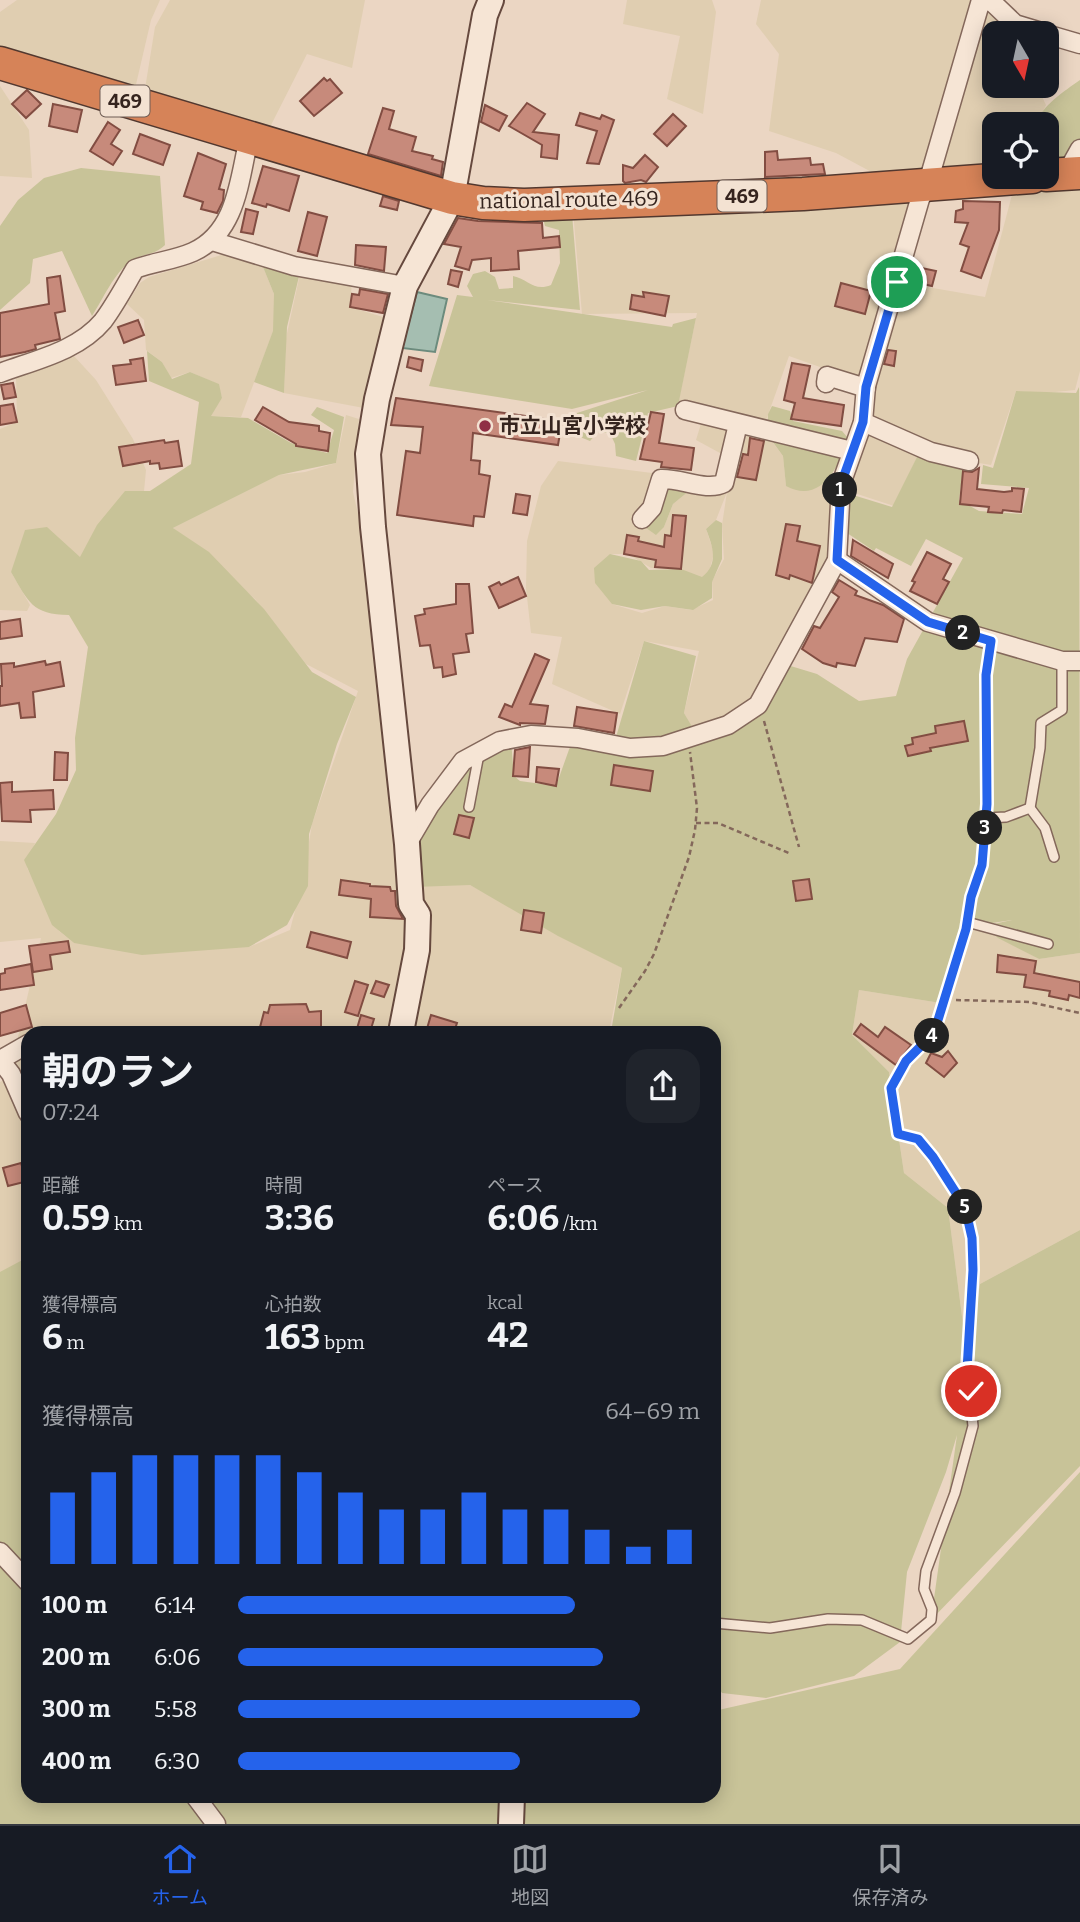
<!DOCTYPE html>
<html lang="ja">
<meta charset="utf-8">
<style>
:root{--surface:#171b24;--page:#20242c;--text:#f1f3f6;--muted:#9ea1a6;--line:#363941;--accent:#2563eb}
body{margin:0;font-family:Bitter,"Noto Sans JP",serif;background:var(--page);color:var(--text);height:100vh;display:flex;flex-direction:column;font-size:26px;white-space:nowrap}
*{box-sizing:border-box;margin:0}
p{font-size:23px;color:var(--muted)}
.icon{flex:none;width:38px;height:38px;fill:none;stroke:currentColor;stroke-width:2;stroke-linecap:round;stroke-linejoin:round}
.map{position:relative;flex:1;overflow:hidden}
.side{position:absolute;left:21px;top:1026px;width:700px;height:777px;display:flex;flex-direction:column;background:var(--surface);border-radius:21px;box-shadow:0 4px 18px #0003}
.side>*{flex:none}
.needle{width:46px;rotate:171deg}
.controls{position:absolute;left:982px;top:21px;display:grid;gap:14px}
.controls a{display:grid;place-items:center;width:77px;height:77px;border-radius:14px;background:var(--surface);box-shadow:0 4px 18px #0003;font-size:35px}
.pin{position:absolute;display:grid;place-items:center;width:60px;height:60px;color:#fff;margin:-30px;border:4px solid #fff;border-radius:50%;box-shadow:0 2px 7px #0007}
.km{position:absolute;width:35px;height:35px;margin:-18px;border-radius:50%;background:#222;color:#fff;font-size:19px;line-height:35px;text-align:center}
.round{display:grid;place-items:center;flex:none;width:74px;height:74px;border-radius:21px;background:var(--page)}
.head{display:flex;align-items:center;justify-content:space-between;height:119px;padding:0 21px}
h1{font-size:38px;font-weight:700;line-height:52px}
.figures{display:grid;grid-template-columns:repeat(3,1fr);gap:10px;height:119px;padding:7px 21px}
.figures div{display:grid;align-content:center}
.figures b{font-size:35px;font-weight:700}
.figures small{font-size:19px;font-weight:400}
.figures p{font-size:19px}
.chart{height:196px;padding:14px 21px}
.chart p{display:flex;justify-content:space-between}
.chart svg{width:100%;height:126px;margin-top:7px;stroke:var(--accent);stroke-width:6}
ul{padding:0 21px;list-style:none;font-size:23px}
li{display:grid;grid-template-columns:112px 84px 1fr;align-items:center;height:52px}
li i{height:18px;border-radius:9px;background:var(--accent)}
.dock{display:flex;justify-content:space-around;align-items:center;height:98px;border-top:2px solid var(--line);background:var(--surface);font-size:19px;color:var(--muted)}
.dock a{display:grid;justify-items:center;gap:4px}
.dock .current{color:var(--accent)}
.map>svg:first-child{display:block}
.farmland{fill:#e0ceb1;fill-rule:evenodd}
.green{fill:#c8c398}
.water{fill:#a5beb1;stroke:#6c8b7d;stroke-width:2}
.building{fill:#c78a7b;stroke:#824d42;stroke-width:2}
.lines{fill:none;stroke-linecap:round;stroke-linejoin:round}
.lane-casing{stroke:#84685b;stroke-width:12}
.street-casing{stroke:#84685b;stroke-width:21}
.secondary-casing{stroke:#66493e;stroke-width:28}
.highway-casing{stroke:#52382f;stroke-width:35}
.path{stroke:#84685b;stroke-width:2.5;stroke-dasharray:5 3.5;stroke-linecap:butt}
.lane{stroke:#f6e5d5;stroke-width:9}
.street{stroke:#f6e5d5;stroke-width:18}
.secondary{stroke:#f6e5d5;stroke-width:24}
.highway{stroke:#d68358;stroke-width:32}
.route-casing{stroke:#fff;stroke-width:14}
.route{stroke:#2563eb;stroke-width:9}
.poi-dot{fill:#8f2f45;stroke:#f3e2d2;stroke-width:2.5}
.labels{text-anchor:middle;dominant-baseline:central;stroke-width:6;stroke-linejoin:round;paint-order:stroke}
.shield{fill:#f3e2d2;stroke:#6e5d54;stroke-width:2}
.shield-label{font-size:19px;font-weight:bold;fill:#35241e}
.street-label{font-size:21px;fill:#35241e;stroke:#f3e2d2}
.poi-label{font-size:21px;font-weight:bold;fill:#35241e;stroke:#f3e2d2;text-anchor:start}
</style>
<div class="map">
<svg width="1080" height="1824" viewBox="0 0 1080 1824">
<rect width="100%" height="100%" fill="#ebd6c3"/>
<g class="farmland">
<path d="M17 0H160L151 20 134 93 0 50V12Z"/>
<path d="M170 0H365L352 68 307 54 269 129 143 101 155 27Z"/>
<path d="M627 0H712L716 12 703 114 667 99 680 36 623 24Z"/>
<path d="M761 0H979L1009 28 1012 33H994V86H1037L1046 105 1037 124H994V169L879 176 836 153 769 131 779 54 756 24Z"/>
<path d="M0 86 29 130 32 178 0 176Z"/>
<path d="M1080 185V371L1075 390 1045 393 1016 391 991 465 919 453 894 506 839 488 834 560 756 706 696 734 684 713 699 651 644 641 620 714 552 684 562 637 531 633 526 588 527 541 541 486 558 461 652 473 650 502 664 527 673 504 697 484 718 489 731 459 696 440 703 417 765 432 783 456 786 486 828 478 843 464 904 283 985 297 1013 191ZM727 492 722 525 724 559 712 581 713 600 691 610 665 606 642 613 612 604 610 554H628L651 568 676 569 702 578 709 572 714 553 706 529 716 520Z"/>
<path d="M920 199 865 383 789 356 764 426 677 409 697 313 582 314 573 211Z"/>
<path d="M228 253 263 267 274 294 275 327 241 417 210 416 222 398 218 384 190 372 171 378 162 362 146 350 144 320 127 304 140 283 149 277Z"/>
<path d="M300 274 352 281 350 307 383 317 364 408 284 393 286 338Z"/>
<path d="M73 355 96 380 133 439 146 470 144 491H127L80 558 47 528 11 572 30 605 27 611 0 610V429L17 422 16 376Z"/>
<path d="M346 415 359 419 353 492 368 557 406 803 470 885 622 968 609 1032H28V1265L0 1286V1082L9 1077V1071L0 1077V1056L11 1067 41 938 0 942V841L35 843 27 868 59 931 74 943 249 947 290 930 302 884 312 824 358 691 306 664 255 599 173 528 279 475 305 472 336 463Z"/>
<path d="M967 920 1039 959 1080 953V1230L980 1284 969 1371 948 1208 904 1173 889 1072 852 1035 859 990 947 1004Z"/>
</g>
<g class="green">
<path d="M1080 80V141L1061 164 1047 167 1046 124H1035C1044 104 1063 92 1080 80Z"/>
<path d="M81 168 160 176 165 245C154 256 142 253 131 261 114 273 103 299 92 316L62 251 33 259 30 283 0 310V226L18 200 44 178Z"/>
<path d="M542 214H572L580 310 487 300 672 327 673 324 696 318 678 406 648 413 636 461 616 456 615 444 610 433 598 432 590 441 580 437 575 422 577 413 648 390 572 409 429 386 457 295 473 297 467 286 473 274 485 271 495 277 499 289 513 288V276C528 279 534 292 551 285L560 263 559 230 545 226Z"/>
<path d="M265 262 300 272 287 327 284 393 254 382 273 331 274 294 263 267Z"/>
<path d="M147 351 162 362 172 379 190 372 219 384 222 398 211 416 248 418 291 443 327 453 334 430 311 415 317 407 344 417 336 463 279 475 173 528 209 552 264 609 312 672 356 697 337 744 309 834 308 886 287 925 249 947 142 955 74 943 52 925 24 860 56 814 76 770 75 738 88 647 69 615C32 615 28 601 11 572L25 530 47 527 80 557 97 525 125 491H150L191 464 199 402 149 381Z"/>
<path d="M1079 387 1080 953 1039 959 998 938 984 926 1012 920 966 927 947 1004 859 990 852 1035 889 1072 904 1173 948 1208 968 1363 980 1284 1080 1230V1466L931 1620 957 1435 946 1472 907 1572 900 1642 854 1676 766 1698 722 1693 714 1682V1032H611L622 968 558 936 470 885 414 887 407 844 451 777 511 741 514 776 520 781 556 786 571 744H614L644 641 696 656 684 713 697 735 727 728 784 664 817 674 859 701 896 696 907 659 963 558 926 539 911 566 876 548 874 551 841 529 840 491 892 507 919 453 964 463 959 500 979 511 1022 514 1029 488 981 484 983 465 993 468 1016 391 1076 393Z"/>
<path d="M772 406 790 411 793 421 842 431 848 438C840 466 821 505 786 486L783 456 767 434 768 414Z"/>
<path d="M665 483 695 486 673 504 664 527 656 535 642 525Z"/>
<path d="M716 520 722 523V559L712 582V598L693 610 665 606 641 610 612 604 595 583 594 568 610 554 641 561 649 570 681 569 702 577C719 564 713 547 706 529Z"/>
<path d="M28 1257V1796H714V1711L900 1669 1080 1472V1824H0V1272Z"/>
</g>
<path class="water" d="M417 292 447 299 435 352 402 348Z"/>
<g class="building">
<path d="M324 78 327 81 330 79 342 93 314 116 300 101Z"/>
<path d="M27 90 41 104 26 118 12 104Z"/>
<path d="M527 103 545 114 533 132 559 135 557 159 541 157 542 145 509 126Z"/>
<path d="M53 104 82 110 77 132 49 126Z"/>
<path d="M485 105 507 116 499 131 481 122Z"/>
<path d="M383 108 394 111 389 129 416 137 412 151 433 156 432 159 443 162 441 176 368 154Z"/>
<path d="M580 113 600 119 602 115 614 120 599 164 587 163 597 131 576 125Z"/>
<path d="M673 114 686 126 667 146 654 134Z"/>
<path d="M108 122 120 130 111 144 122 151 113 165 90 151Z"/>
<path d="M140 134 170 145 163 165 133 154Z"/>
<path d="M777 151 778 160 810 158 811 165 823 164 825 174 765 177V152Z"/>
<path d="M198 153 226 164 219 189 224 190 223 201 217 213 201 209 203 202 184 196Z"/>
<path d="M645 155 658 167 646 182 641 180 625 183 623 181V165L633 168Z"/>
<path d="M263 166 299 176 289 211 267 204 266 207 252 203Z"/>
<path d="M383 196 399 201 397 210 380 206Z"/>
<path d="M963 201 1000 202 999 230 981 278 961 271 969 247 960 244 968 223 955 222 956 211 963 209Z"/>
<path d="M246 209 258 212 253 234 241 232Z"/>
<path d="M308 212 327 217 317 256 298 251Z"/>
<path d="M458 218 478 221 542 223 543 238 559 236 560 247 518 251 519 269 491 271V258L472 260 469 270 455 266 461 247 444 244Z"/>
<path d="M356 245 386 247 384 271 355 265Z"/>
<path d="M912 266 936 271 932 286 908 281Z"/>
<path d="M451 270 462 272 458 287 448 284Z"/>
<path d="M60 276 65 311 55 313 60 339 35 345 36 349 25 352 0 357V313L49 304 47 278Z"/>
<path d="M841 283 871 291 865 314 835 306Z"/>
<path d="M360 289 388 294 383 313 350 307 352 294 359 295Z"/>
<path d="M643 292 669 296 665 316 630 309 632 295 644 297Z"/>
<path d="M138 320 144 335 124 343 118 327Z"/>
<path d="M888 350 896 351 894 366 884 364Z"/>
<path d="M409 357 423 360 421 371 407 367Z"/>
<path d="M143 358 146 381 116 385 113 366 131 364 130 360Z"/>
<path d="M792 363 810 366 803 398 844 405 841 426 791 419 795 403 784 400Z"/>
<path d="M13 383 16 397 4 399 1 385Z"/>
<path d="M396 398 562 421 558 445 473 433 471 460 480 461 479 474 490 476 484 517 474 516 473 526 397 515 406 451 420 453 423 427 391 425Z"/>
<path d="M13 404 17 422 0 425V406Z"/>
<path d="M263 407 289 422 319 426V431L330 433 328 451 296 446V444L255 420Z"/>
<path d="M651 412 664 414 659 443 694 448 691 470 661 467 662 462 640 459Z"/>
<path d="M750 438 764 441 756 480 737 477 743 454 748 455Z"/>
<path d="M164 440 165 443 178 441 182 466 160 469 159 463 150 464V461L123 466 119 447Z"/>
<path d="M979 468 977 489 1004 492 1012 491V488L1024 489 1021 512 1003 510 1002 513 988 512 989 507 960 504 963 471 972 472Z"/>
<path d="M516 494 530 496 527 515 513 513Z"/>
<path d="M673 515 686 516 681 569 655 567 656 560 624 554 627 535 639 537 638 541 664 547 665 535 671 536Z"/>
<path d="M786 524 800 526 797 541 820 546 812 583 790 575 789 579 776 575Z"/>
<path d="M853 540 893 564 888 578 851 556Z"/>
<path d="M927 552 951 564 943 579 949 582 937 604 910 591 915 582 912 581Z"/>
<path d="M518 577 526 596 499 608 489 587 499 582 501 585Z"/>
<path d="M839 580 857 591 855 595 883 605 904 619 897 642 865 638 855 666 837 663 836 667 823 663 802 649 814 626 820 628 839 597 832 592Z"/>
<path d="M456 584H469L473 633 466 634 469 652 453 654 456 674 443 677 442 667 434 668 430 645 420 646 415 616 425 614 424 609 456 604Z"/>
<path d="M20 619 22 636 0 639V622Z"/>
<path d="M535 654 549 660 530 704 548 706 545 724 520 723V725L499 717 505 704 512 707Z"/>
<path d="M45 661 46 665 60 662 64 686 33 692 35 717 21 718 19 703 0 706V686H2L1 664 14 663V667Z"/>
<path d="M577 707 617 713 614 733 574 726Z"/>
<path d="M964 721 968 741 930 748 931 751 908 756 905 746 913 744 912 738 936 733 935 726Z"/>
<path d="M530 747 528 777 513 776 515 750Z"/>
<path d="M55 752 68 753 67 780H54Z"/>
<path d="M614 765 653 771 650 791 611 785Z"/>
<path d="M537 767 559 769 556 786 536 782Z"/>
<path d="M12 782V792L53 790 54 809 30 810 31 822 2 821 0 783Z"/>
<path d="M459 815 474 818 469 838 454 834Z"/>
<path d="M809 879 812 899 796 901 793 881Z"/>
<path d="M341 880 370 884V886L390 887 391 891H395L396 906 403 919 370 917 371 899 339 895Z"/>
<path d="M524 910 544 913 541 933 521 930Z"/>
<path d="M311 932 351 942 347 958 307 947Z"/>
<path d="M68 941 70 952 50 955 52 969 33 972 29 946Z"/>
<path d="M998 955 1036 961 1034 973 1080 982V998L1069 995 1068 1000 1049 996 1050 991 1024 987 1026 975 997 972Z"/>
<path d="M31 964 34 985 0 990V974L5 973V969Z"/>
<path d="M355 981 368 985 358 1016 345 1012Z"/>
<path d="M376 981 389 985 384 997 371 993Z"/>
<path d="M306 1004 309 1012 321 1011V1028L275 1030 274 1032 259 1031 264 1012 268 1013 270 1005Z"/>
<path d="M26 1005 32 1027 0 1036V1013Z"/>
<path d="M361 1015 374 1019 370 1032H356Z"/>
<path d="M431 1015 457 1023 454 1032H426Z"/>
<path d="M861 1024 878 1037 885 1027 911 1045 896 1065 854 1034Z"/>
<path d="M948 1051 957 1063 944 1077 926 1063 931 1053 942 1057Z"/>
<path d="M21 1163 22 1166 28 1165V1181L8 1186 3 1168Z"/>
</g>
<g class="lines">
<defs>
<g id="lane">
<path d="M469 807 479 754"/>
<path d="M1030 808 1040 748 1041 723 1062 710V661"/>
<path d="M986 818 1006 817 1030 808 1045 828 1054 857"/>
<path d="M967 922 1048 944"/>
<path d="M714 1623 770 1628 828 1619 862 1620 908 1639 931 1620 932 1609 924 1589 926 1571 955 1493 973 1426 967 1370 973 1270 972 1238 965 1207 933 1157 918 1139 898 1134 891 1088 907 1061 934 1033 966 929 971 897 982 865 987 804 986 675 991 641"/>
</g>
<g id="street">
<path d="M985 0 993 3 1015 24 1045 33"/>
<path d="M1046 34 1080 44"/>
<path d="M1066 174 1080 149"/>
<path d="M212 241 294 266 405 286"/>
<path d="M0 373C35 360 78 351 103 321 115 305 125 286 135 269 154 262 175 260 193 252 237 232 239 180 249 138"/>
<path d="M826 383 827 376 866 388"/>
<path d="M685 410 852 451"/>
<path d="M863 422 931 452 969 461"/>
<path d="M642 519 652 508 661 479C681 478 707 492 724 483L738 424"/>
<path d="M837 560 928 622 1062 661H1080"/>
<path d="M407 844 430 805 463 761 500 741 531 735 578 738 630 748 663 746 728 725 758 705 837 560 841 484 863 422 866 386 920 199 927 186 981 0"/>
<path d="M0 1060 11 1074 28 1113"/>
<path d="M0 1060 28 1044"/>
<path d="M0 1552 28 1582"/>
<path d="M195 1796 216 1824"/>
</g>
<g id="secondary">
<path d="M401 1032 417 950 418 915 411 904 407 844 373 527 368 454 377 399 405 286 452 198 485 15 491 0"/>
<path d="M511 1824 512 1796"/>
</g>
<g id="highway">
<path d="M0 63 452 198 483 203 524 205 803 194 1032 177"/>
<path d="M1046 175 1080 173"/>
</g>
</defs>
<use href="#lane" class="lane-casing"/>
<use href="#street" class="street-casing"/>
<use href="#secondary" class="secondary-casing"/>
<use href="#highway" class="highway-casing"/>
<g class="path">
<path d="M764 721 799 847"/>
<path d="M696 823H718L791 854"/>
<path d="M956 1000 1029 1002 1080 1013"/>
<path d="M619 1008 645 971 654 954 689 857 695 830 697 808 690 752"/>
</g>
<use href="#lane" class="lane"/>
<use href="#street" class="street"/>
<use href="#secondary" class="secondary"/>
<use href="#highway" class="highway"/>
</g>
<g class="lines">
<defs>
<path id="route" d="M897 282 866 387 863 422 841 484 837 560 928 622 991 641 986 675 987 804 982 865 971 897 966 929 934 1033 906 1061 891 1088 898 1134 918 1139 933 1157 965 1207 972 1238 973 1270 967 1370 971 1391"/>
</defs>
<use href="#route" class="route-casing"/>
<use href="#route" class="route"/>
</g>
<circle class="poi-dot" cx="485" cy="426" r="7"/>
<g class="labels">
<g class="shield">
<rect x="100.5" y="85.5" width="49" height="31" rx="5"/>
<rect x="717.5" y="180.5" width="49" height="31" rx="5"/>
</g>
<g class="shield-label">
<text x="125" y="101">469</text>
<text x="742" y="196">469</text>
</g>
<g class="street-label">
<text transform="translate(569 200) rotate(-1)">national route 469</text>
</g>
<g class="poi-label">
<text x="499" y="426">市立山宮小学校</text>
</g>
</g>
</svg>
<div class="controls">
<a><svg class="needle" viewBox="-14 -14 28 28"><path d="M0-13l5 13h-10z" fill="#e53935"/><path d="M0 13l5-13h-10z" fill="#9ea1a6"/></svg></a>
<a><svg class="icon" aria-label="locate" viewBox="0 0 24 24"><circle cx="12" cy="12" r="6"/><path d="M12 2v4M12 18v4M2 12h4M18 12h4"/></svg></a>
</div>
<div class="pin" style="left:897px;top:282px;background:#1e9e55"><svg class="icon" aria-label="arrive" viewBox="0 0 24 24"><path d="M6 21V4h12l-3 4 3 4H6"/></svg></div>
<div class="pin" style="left:971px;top:1391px;background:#d93025"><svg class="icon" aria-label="check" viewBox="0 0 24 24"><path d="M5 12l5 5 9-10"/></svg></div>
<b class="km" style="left:840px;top:490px">1</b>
<b class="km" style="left:963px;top:633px">2</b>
<b class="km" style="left:985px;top:828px">3</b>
<b class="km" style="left:932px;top:1036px">4</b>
<b class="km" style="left:965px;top:1207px">5</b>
<section class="side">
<div class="head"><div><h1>朝のラン</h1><p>07:24</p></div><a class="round"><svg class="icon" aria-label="share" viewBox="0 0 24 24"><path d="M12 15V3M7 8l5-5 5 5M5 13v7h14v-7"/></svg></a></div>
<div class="figures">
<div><p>距離</p><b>0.59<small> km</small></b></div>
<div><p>時間</p><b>3:36</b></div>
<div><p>ペース</p><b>6:06<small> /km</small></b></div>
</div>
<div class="figures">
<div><p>獲得標高</p><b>6<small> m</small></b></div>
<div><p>心拍数</p><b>163<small> bpm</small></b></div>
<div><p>kcal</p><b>42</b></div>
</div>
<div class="chart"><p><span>獲得標高</span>64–69 m</p>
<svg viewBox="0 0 160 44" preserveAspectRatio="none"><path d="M5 44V19M15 44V12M25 44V6M35 44V6M45 44V6M55 44V6M65 44V12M75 44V19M85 44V25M95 44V25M105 44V19M115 44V25M125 44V25M135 44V32M145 44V38M155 44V32"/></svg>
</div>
<ul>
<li><b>100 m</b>6:14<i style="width:73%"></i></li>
<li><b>200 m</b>6:06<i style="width:79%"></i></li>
<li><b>300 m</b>5:58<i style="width:87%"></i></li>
<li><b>400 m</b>6:30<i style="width:61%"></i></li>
</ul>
</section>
</div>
<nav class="dock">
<a class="current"><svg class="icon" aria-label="home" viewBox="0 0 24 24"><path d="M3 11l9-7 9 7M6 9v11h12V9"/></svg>ホーム</a>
<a><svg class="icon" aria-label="map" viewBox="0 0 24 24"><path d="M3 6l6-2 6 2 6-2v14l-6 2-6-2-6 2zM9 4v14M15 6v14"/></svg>地図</a>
<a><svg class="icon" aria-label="saved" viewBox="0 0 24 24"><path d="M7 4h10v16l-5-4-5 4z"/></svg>保存済み</a>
</nav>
